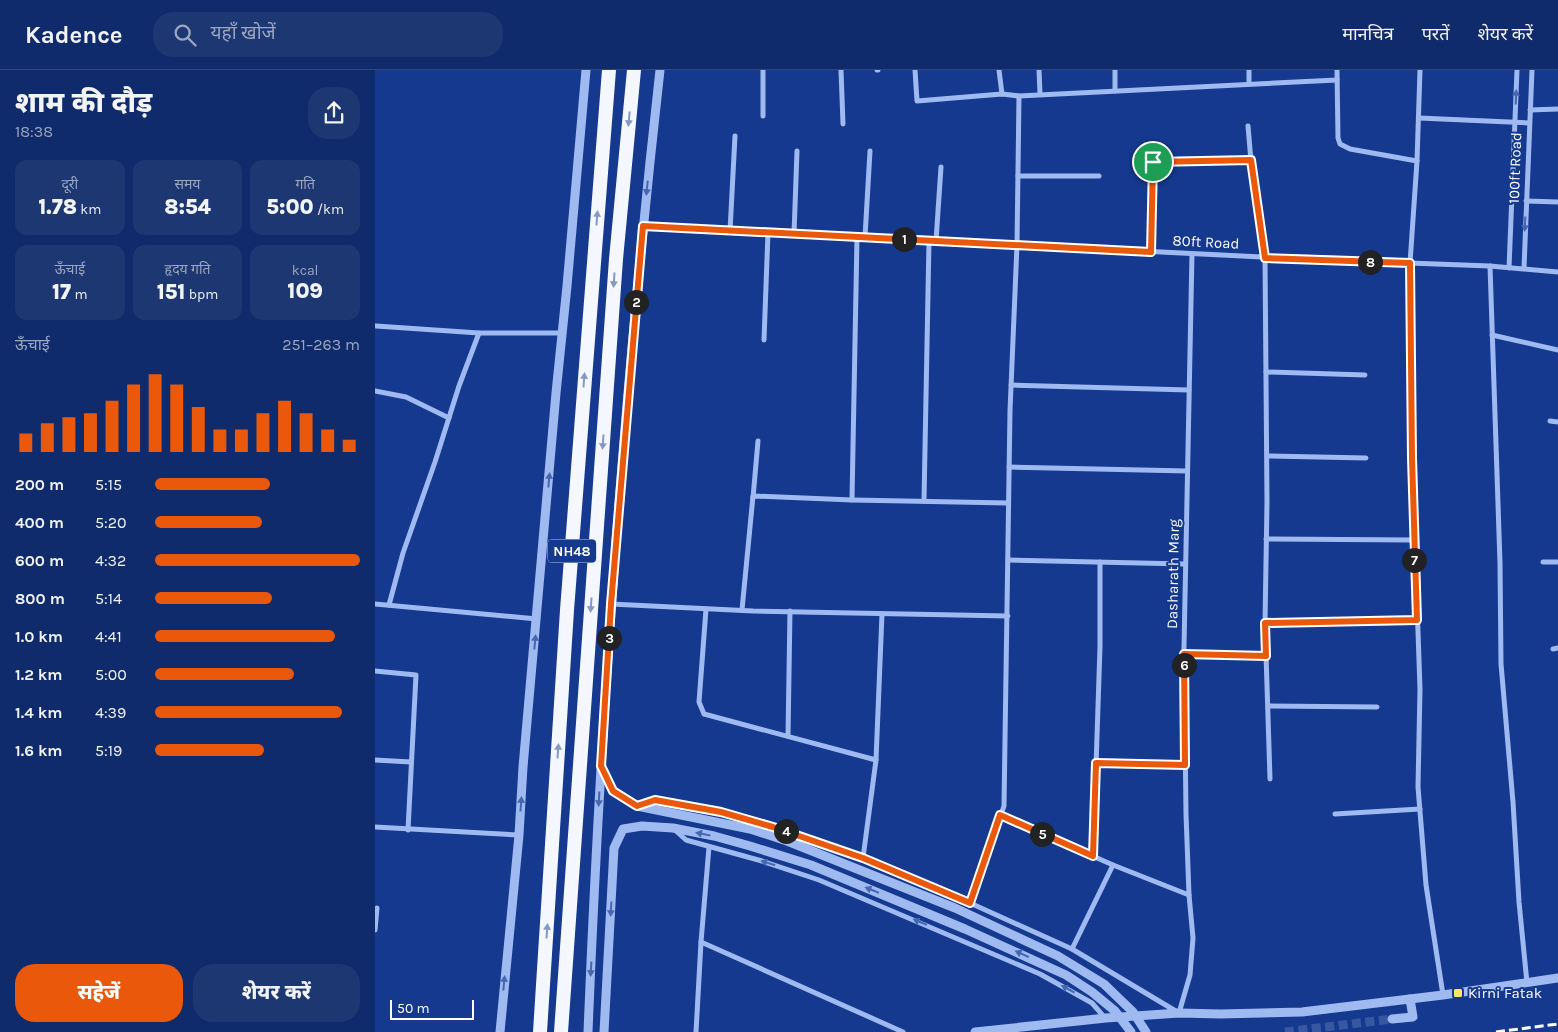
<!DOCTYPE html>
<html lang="hi">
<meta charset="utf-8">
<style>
:root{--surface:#0f2b6b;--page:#1d3773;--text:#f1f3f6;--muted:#9ba7c1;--line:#2f477e;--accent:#ea580c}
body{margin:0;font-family:Karla,"Noto Sans Devanagari",sans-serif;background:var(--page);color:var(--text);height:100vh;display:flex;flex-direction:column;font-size:19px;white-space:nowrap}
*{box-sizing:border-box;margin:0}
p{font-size:16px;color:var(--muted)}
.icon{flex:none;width:28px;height:28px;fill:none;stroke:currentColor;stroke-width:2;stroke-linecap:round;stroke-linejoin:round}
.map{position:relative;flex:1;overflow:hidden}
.sheet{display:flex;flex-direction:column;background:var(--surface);width:375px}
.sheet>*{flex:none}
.scale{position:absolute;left:15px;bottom:12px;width:84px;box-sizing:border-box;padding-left:5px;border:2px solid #fff;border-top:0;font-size:14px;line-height:18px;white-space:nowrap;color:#fff;-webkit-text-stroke:4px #14398f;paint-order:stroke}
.pin{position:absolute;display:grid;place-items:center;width:42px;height:42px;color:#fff;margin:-21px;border:2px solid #fff;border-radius:50%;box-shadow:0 1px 5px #0007}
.km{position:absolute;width:25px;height:25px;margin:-12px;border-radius:50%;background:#222;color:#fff;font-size:14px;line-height:25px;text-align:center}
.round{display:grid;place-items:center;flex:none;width:52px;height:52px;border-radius:20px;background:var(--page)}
.overview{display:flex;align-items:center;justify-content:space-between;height:85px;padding:0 15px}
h1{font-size:28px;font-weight:800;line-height:38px}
.stats{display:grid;grid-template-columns:repeat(3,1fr);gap:8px;height:85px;padding:5px 15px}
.stats div{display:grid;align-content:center;border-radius:12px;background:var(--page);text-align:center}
.stats b{font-size:21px;font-weight:800}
.stats small{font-size:14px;font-weight:400}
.stats p{font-size:14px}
.chart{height:140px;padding:10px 15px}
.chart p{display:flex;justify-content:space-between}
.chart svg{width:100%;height:90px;margin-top:5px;stroke:var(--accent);stroke-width:6}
.button{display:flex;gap:10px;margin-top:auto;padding:10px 15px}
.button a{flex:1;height:58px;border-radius:20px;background:var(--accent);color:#fff;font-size:20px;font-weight:800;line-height:58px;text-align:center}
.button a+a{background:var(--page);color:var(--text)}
ul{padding:0 15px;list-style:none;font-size:16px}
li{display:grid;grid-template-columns:80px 60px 1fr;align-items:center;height:38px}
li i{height:12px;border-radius:6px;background:var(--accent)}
header{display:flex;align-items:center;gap:30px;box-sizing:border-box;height:70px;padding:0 25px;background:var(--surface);border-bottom:1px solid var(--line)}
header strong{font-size:24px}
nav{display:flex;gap:28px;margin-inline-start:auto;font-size:18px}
.search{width:350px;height:45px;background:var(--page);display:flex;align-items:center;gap:12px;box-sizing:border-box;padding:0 18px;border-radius:20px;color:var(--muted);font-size:19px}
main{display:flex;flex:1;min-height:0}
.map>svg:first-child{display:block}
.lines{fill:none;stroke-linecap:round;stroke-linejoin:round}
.tertiary-tunnel{stroke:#3757a0;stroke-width:9;stroke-dasharray:9 4.5;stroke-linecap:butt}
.minor{stroke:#9fb9f1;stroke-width:5}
.tertiary{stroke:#9fb9f1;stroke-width:9}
.trunk{stroke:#f4f7ff;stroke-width:14}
.rail{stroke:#fff;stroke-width:3;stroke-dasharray:9 4;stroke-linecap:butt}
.oneway{fill:#4566b1}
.oneway2{fill:#8498c7}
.route-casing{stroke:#fff;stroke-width:10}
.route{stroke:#ea580c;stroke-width:6}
.poi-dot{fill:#ffe75f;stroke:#14398f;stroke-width:2}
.labels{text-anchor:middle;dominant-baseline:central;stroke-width:4;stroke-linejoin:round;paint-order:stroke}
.shield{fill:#14398f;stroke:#b8c4dd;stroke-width:1}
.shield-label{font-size:14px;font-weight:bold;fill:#fff}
.street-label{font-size:15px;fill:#fff;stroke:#14398f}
.poi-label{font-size:15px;fill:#fff;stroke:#14398f;text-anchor:start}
</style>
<header>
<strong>Kadence</strong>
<div class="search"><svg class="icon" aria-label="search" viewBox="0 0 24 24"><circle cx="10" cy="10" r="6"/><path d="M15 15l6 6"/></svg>यहाँ खोजें</div>
<nav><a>मानचित्र</a><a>परतें</a><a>शेयर करें</a></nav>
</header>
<main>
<section class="sheet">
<div class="overview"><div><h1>शाम की दौड़</h1><p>18:38</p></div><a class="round"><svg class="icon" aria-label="share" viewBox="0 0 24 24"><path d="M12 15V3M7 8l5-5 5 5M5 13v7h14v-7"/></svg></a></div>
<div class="stats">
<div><p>दूरी</p><b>1.78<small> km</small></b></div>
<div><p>समय</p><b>8:54</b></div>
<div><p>गति</p><b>5:00<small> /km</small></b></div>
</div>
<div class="stats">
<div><p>ऊँचाई</p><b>17<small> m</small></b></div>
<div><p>हृदय गति</p><b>151<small> bpm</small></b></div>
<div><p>kcal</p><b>109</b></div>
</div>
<div class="chart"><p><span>ऊँचाई</span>251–263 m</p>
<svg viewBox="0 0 160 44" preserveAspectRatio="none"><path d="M5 44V35M15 44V30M25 44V27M35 44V25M45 44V19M55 44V11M65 44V6M75 44V11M85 44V22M95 44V33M105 44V33M115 44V25M125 44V19M135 44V25M145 44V33M155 44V38"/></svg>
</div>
<ul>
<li><b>200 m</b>5:15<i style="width:56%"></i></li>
<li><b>400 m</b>5:20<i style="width:52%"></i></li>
<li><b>600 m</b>4:32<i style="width:100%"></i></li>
<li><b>800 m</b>5:14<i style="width:57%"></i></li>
<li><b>1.0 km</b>4:41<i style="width:88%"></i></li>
<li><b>1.2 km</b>5:00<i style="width:68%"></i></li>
<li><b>1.4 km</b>4:39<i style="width:91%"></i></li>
<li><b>1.6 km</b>5:19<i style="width:53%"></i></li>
</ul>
<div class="button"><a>सहेजें</a><a>शेयर करें</a></div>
</section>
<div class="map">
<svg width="1183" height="962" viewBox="0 0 1183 962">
<rect width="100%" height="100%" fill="#14398f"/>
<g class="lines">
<path class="tertiary-tunnel" d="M910 962 1017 949"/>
<g class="minor">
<path d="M388 0V46"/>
<path d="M466 0 468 54"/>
<path d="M502 0H503"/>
<path d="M540 0 542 31 627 24 644 26 962 10"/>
<path d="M624 0 627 24"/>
<path d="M664 0 665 24"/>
<path d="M740 0V21"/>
<path d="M962 0 963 68 965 74 975 79 1042 91"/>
<path d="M1045 0 1042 91 1035 193 1037 388 1045 619 1043 717 1051 815 1068 925"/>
<path d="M874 14V0"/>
<path d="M1155 40 1183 39"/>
<path d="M1044 48 1154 53"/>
<path d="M873 56 876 91"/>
<path d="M778 77V92"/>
<path d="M643 106H724"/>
<path d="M1151 131 1183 132"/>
<path d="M268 156 925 189 1115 196 1183 202"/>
<path d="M355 161 360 66"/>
<path d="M419 164 422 81"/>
<path d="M490 167 495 81"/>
<path d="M561 171 566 97"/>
<path d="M776 182 778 92 876 91 890 188 892 432 890 553 895 709"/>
<path d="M1115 196 1125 493 1126 594 1138 732 1144 832 1152 913"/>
<path d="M1134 198 1142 0"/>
<path d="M1149 198 1157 0"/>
<path d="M1 256 104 263H187"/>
<path d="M1117 265 1183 280"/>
<path d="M389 270 393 162"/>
<path d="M891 302 990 305"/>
<path d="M636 315 814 320"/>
<path d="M0 321 31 327 74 348"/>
<path d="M1175 351 1183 352"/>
<path d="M892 386 991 388"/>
<path d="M634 397 812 401"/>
<path d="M378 428 383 371"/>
<path d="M477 430 482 167"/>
<path d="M549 431 554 171"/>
<path d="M891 469 1039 470"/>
<path d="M633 490 810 494"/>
<path d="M1168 492H1183"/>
<path d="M0 534 162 549"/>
<path d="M236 534 378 541 633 546"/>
<path d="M14 535 28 483 60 392 84 316 104 263"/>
<path d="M331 539 324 632 329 644 501 690"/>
<path d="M367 540 378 426 477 430 633 433"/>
<path d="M890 553 1042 551"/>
<path d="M1178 579 1183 578"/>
<path d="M809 584 891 586"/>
<path d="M0 601 41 605 33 760"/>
<path d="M893 636 1002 637"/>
<path d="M413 666 415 541"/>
<path d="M0 690 36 692"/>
<path d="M721 693 810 695"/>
<path d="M266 735 280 731 346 742 398 757 488 788 595 833 697 879 804 943 815 905 818 868 814 825 811 744 809 577 817 184"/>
<path d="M960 744 1045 739"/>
<path d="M625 745 738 795 814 825"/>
<path d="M0 757 144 765"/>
<path d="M300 760 311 770 387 791 444 810 665 904 717 933 730 948"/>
<path d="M718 786 725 577V492"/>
<path d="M488 788 501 690 507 544"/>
<path d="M595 833 629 736 635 341 642 175 644 26"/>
<path d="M0 860 2 838"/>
<path d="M326 872 528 962"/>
<path d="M697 879 738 795"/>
<path d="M321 962 326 872 334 777"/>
</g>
<g class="tertiary">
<path d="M227 698 238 721 262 736 375 759 412 771 580 838 683 886 729 914 758 942 771 962"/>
<path d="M1017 949 1038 947 1035 929"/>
<path d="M125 962 144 765 148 697 181 323 192 216 211 0"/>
<path d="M213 962C226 641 249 320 285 0"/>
<path d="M229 962 239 778 248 759 267 756 298 758 339 766 375 776 436 795 590 859 691 905 717 922 740 941 756 962"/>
<path d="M600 962 731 948 804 943 846 944 927 942 1068 925 1183 908"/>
</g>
<g class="trunk">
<path d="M165 962 192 540 234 0"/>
<path d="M186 962 241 189 259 0"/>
</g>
<path class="rail" d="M1121 962 1183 954"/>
</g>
<defs><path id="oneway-solid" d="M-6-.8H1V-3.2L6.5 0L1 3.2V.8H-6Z" transform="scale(1.25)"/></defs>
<g class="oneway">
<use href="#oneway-solid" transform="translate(1141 27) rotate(-88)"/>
<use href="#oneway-solid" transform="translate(272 118) rotate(96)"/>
<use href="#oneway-solid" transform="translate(1150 154) rotate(92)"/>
<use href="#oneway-solid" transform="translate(174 410) rotate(-85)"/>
<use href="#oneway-solid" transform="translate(160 572) rotate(-85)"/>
<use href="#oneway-solid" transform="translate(224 729) rotate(93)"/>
<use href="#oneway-solid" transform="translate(146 734) rotate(-86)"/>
<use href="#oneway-solid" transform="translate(328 764) rotate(-169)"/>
<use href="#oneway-solid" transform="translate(393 793) rotate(-163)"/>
<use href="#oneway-solid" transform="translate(497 820) rotate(-158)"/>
<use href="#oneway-solid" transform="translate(236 839) rotate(93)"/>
<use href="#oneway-solid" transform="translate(545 852) rotate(-157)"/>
<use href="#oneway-solid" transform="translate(647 884) rotate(-156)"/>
<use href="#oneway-solid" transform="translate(216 899) rotate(93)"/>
<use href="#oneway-solid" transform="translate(129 913) rotate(-85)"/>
<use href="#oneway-solid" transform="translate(693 919) rotate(-151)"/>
</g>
<g class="oneway2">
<use href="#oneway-solid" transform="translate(254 49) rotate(95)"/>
<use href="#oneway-solid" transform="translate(222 148) rotate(-86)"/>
<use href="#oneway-solid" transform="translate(239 210) rotate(94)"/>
<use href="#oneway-solid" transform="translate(209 310) rotate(-86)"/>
<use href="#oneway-solid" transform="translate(228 372) rotate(94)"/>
<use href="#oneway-solid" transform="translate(216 535) rotate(94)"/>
<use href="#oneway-solid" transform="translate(183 681) rotate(-86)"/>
<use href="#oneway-solid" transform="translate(172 861) rotate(-86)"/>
</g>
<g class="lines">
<defs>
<path id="route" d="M876 90 890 188 1035 193 1037 388 1042 550 890 553 891 586 809 584 810 695 721 693 718 786 625 745 595 833 488 788 398 757 346 742 280 730 262 736 238 721 226 696 236 534 268 156 776 182 778 92Z"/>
</defs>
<use href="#route" class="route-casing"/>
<use href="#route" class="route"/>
</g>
<rect class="poi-dot" x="1078" y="918" width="10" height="10" rx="2.5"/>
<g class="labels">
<rect class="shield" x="173" y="469.5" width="48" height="23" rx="4"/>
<g class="shield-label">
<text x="197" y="481">NH48</text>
</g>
<g class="street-label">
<text transform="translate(1140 98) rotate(-88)">100ft Road</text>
<text transform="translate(831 172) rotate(3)">80ft Road</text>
<text transform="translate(798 504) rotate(-89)">Dasharath Marg</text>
</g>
<g class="poi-label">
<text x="1093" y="923">Kirni Fatak</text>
</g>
</g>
</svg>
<div class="scale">50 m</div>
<div class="pin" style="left:778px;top:92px;background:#1e9e55"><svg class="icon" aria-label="arrive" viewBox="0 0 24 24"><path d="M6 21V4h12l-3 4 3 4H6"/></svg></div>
<b class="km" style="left:529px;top:169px">1</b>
<b class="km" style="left:261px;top:232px">2</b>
<b class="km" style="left:234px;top:568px">3</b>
<b class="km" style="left:411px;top:761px">4</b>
<b class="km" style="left:667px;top:764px">5</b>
<b class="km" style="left:809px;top:595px">6</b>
<b class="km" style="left:1039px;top:490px">7</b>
<b class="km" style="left:995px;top:192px">8</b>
</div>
</main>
